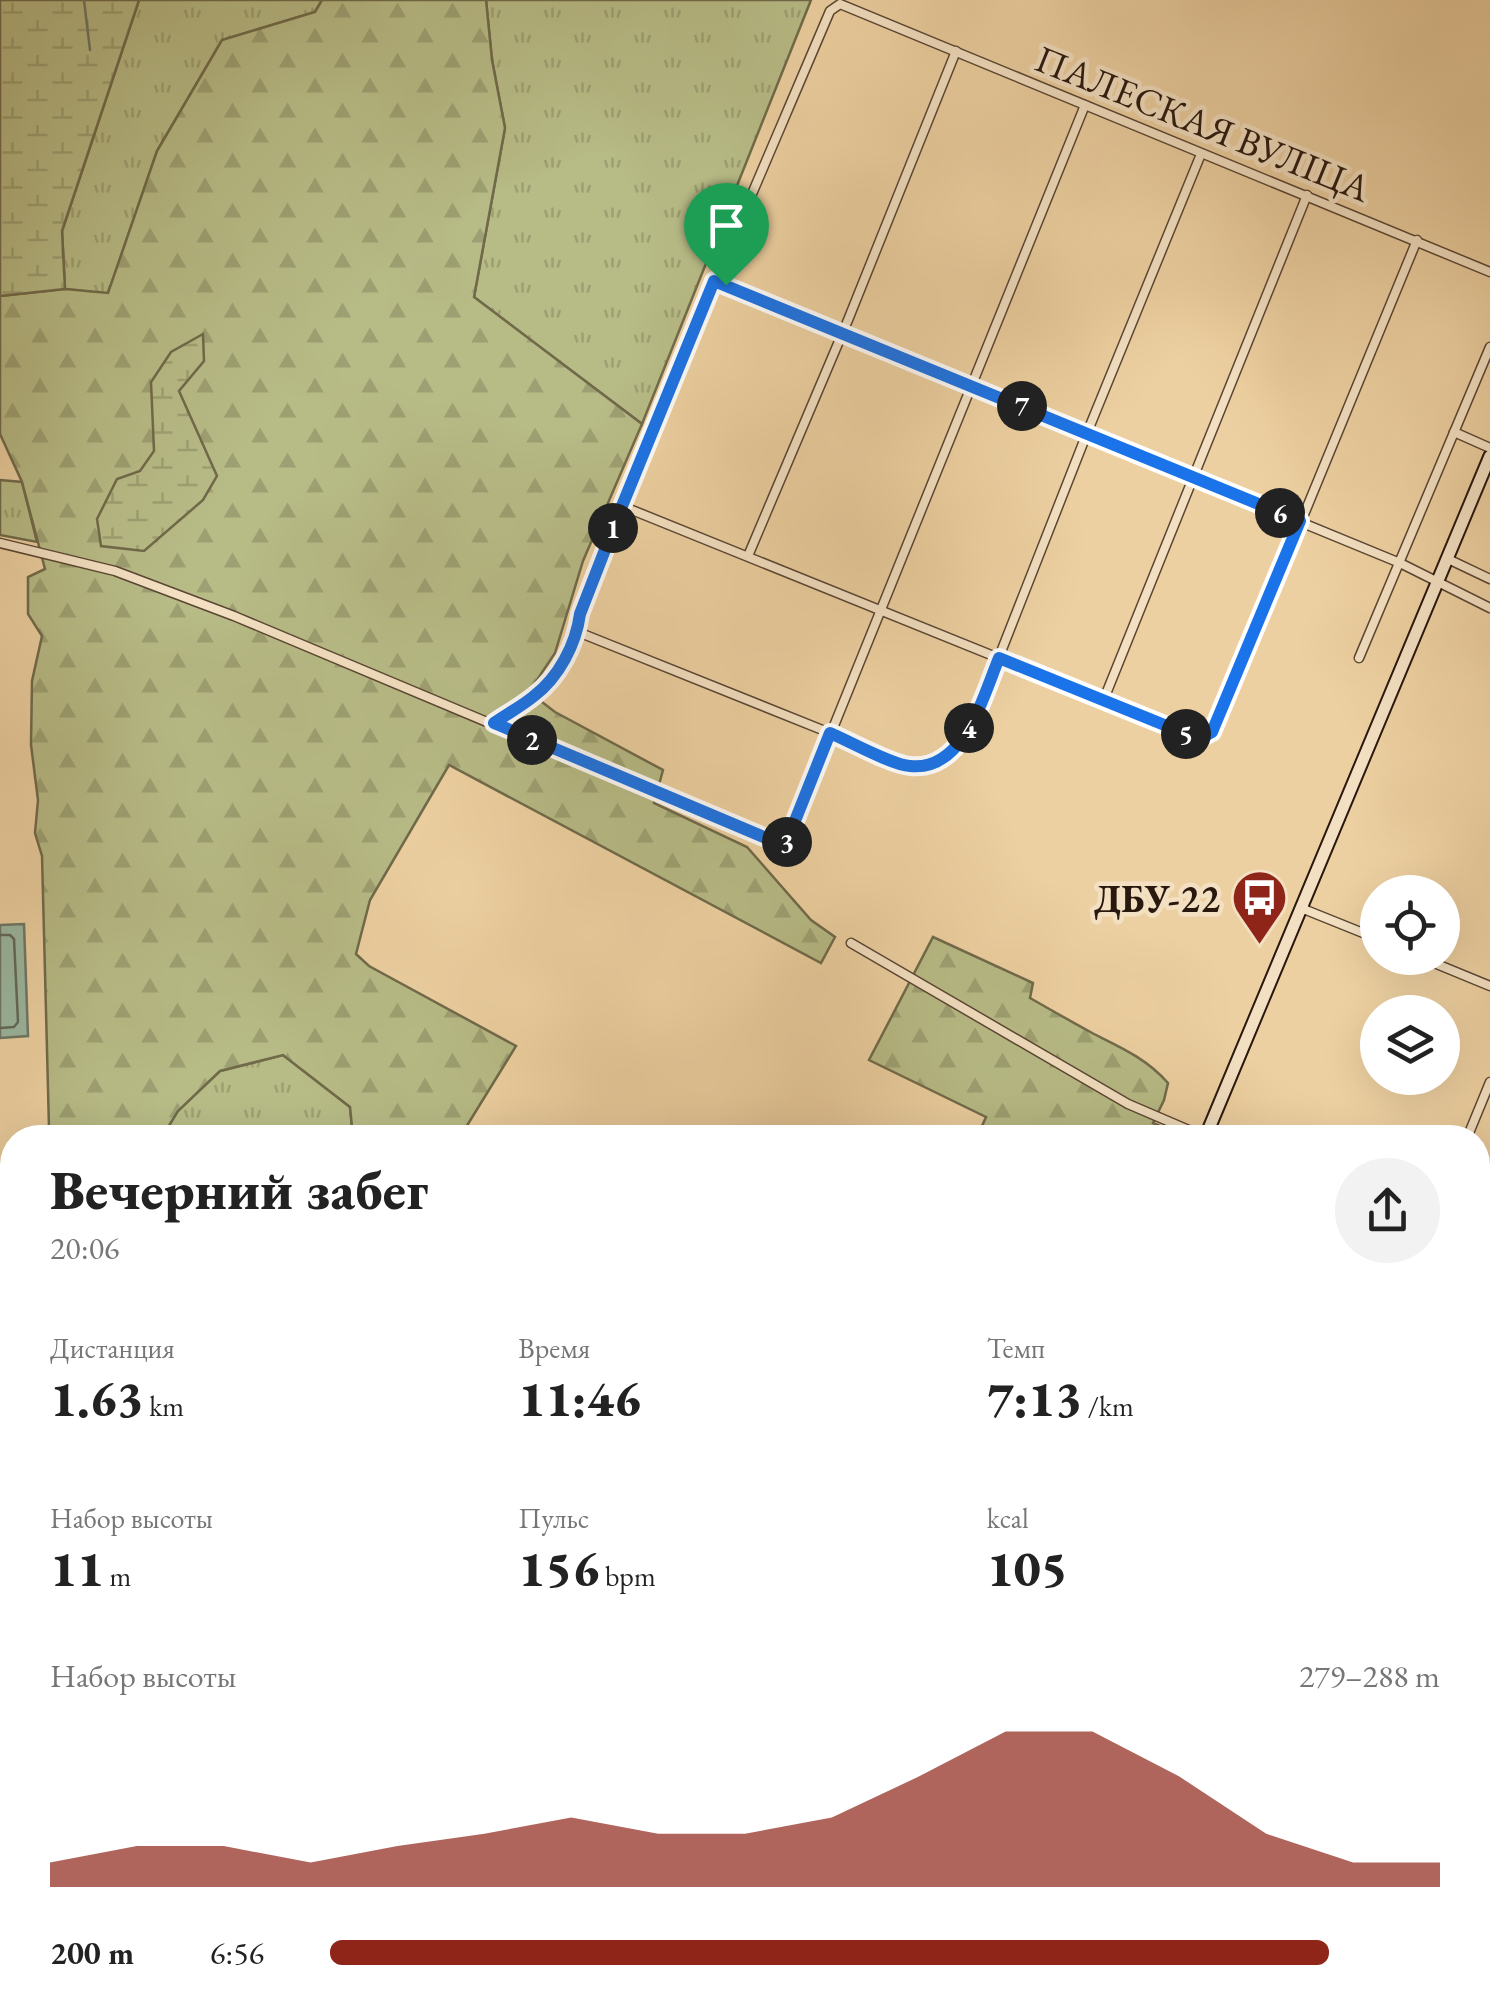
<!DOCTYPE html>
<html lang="ru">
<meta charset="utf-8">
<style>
:root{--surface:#fff;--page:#f2f2f2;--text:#222;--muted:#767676;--accent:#8f2418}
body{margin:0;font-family:"EB Garamond",serif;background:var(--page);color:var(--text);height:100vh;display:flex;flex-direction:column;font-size:38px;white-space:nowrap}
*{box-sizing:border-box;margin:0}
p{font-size:32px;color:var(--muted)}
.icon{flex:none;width:55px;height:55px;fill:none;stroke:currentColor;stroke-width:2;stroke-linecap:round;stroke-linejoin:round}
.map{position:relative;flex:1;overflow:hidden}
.drawer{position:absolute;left:0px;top:1125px;width:1490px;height:888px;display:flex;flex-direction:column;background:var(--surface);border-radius:40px 40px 0 0;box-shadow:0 10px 40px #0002}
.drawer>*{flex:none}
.fabs{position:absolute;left:1360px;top:875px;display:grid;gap:20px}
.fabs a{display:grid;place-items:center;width:100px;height:100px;border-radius:50%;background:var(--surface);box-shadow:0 10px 40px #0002;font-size:50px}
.pin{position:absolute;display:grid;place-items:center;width:85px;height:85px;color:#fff;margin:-102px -42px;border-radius:50% 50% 50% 0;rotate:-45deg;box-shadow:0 0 10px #0007}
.pin .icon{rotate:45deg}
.km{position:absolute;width:50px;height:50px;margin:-25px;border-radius:50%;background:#222;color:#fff;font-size:28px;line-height:50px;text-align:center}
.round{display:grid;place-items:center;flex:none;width:105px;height:105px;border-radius:52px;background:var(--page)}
.headline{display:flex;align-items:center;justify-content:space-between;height:170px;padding:0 50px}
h1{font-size:55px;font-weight:800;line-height:75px}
.metrics{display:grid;grid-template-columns:repeat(3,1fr);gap:15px;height:170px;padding:10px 50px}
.metrics div{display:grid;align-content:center}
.metrics b{font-size:50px;font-weight:800}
.metrics small{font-size:28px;font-weight:400}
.metrics p{font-size:28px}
.chart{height:280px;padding:20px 50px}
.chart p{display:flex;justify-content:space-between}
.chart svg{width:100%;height:180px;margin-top:10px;fill:var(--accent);opacity:.7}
ul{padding:0 50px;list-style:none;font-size:32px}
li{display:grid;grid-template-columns:160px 120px 1fr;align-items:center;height:75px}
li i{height:25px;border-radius:12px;background:var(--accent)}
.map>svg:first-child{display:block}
.grass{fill:url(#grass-tufts);stroke:#706a4a;stroke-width:2.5}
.forest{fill:url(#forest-firs);stroke:#706a4a;stroke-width:2.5}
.wetland{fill:url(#wetland-marsh);stroke:#706a4a;stroke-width:2.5}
.water{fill:#9ab7a0;stroke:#6d7766;stroke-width:2.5}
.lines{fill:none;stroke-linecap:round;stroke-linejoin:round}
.shore{stroke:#626857;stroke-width:2.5}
.stream{stroke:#6d7766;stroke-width:2.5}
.minor-casing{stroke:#5a4633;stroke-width:11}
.secondary-casing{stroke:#29180e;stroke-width:15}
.minor{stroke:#f3e0c2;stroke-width:8}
.secondary{stroke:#f3e0c2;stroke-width:11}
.rail{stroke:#29180e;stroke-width:2.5;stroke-dasharray:18 18;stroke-linecap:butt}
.route-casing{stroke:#fff;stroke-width:20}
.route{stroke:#1a73e8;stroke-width:12}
.labels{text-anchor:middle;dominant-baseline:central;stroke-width:9;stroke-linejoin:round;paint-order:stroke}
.street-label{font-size:38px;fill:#29180e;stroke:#f3e0c2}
.poi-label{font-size:38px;font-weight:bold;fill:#29180e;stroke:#f3e0c2;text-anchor:end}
</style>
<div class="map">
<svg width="1490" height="2012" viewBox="0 0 1490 2012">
<defs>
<pattern id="grass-tufts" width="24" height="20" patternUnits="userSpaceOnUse" patternTransform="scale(2.5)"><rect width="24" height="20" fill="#b7bb86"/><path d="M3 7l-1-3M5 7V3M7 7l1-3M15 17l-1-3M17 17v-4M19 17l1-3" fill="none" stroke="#9da072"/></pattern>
<pattern id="forest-firs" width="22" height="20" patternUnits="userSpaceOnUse" patternTransform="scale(2.5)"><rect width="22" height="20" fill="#b7bb86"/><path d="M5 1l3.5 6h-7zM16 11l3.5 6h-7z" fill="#9da072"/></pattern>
<pattern id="wetland-marsh" width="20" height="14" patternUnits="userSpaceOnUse" patternTransform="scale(2.5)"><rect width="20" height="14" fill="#b7bb86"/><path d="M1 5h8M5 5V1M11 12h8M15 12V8" fill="none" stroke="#9da072"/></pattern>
</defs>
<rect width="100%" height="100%" fill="#edd0a1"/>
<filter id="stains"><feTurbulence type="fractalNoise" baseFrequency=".002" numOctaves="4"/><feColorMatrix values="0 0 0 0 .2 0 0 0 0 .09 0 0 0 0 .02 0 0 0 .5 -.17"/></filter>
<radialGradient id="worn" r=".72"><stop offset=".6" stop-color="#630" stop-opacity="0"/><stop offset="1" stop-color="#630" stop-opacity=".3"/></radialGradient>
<g class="grass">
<path d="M139 0H322L315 12 222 40 157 151 108 294 65 289 62 231Z"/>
<path d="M486 0H811L642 424 474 297 505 128 492 60Z"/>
<path d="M0 480 22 482 37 542 0 535Z"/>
<path d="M283 1055 350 1107 353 1137 162 1138 177 1111 220 1071Z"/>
<path d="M12 1385V1650L0 1647V1413Z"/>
</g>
<g class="forest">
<path d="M322 0H486L492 60 505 128 474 297 642 424 583 561 555 653 529 692 555 712 663 770 654 803 747 847 811 920 835 937 821 963 449 765 370 900 356 954 369 966 516 1046 460 1137H353L350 1107 283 1055 220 1071 178 1111 162 1137H58L49 1128 42 856 35 833 38 800 31 745 32 681 42 636 28 614V577L45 569 22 482 0 434V296L65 289 108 293 157 151 222 40 315 12Z"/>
<path d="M933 937 1033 983 1030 998C1051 1010 1072 1022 1094 1034 1122 1048 1147 1059 1168 1083L1164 1100 1153 1123 1179 1134 1181 1137H977L986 1117 869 1060Z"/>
<path d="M0 1201 12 1202V1385L0 1413Z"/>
<path d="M886 2000H994L1012 2012H883Z"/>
</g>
<g class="wetland">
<path d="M0 0H139L62 231 65 289 0 296Z"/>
<path d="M203 334 204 361 179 391 217 476 203 500 144 551 101 546 97 519 117 479 140 471 154 451 151 382 171 352Z"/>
</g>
<path class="water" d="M24 924 28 1036 0 1038V925Z"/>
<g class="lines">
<path class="shore" d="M0 935H10L14 939 18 1022 14 1027 0 1028"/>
<g class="stream">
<path d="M84 0 90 50"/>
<path d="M0 1974 12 1994"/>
<path d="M16 2000 24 2012"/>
<path d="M417 2012 438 2000"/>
</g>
<defs>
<g id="minor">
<path d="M714 281 1400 563 1490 608"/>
<path d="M1454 432 1490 448"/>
<path d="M622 506 1199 739 1212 732 1219 721 1417 240"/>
<path d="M0 543 115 571 234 616 785 847 1085 105"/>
<path d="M748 556 848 320 956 51"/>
<path d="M1448 559 1490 579"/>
<path d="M578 632 830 733 907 766H923L941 760 957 748 969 727 999 657 1087 433 1201 154"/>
<path d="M1359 658 1490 347"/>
<path d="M1104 699 1307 195"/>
<path d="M494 723C507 714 522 706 534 697 559 677 576 644 580 614 658 410 745 211 830 11L840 4 1490 272"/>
<path d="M1301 908 1378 939"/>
<path d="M851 943 1128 1104 1205 1137"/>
<path d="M1422 958 1490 986"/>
<path d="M1467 1138 1490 1082"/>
<path d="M1478 1226 1490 1233"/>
<path d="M1478 1841 1490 1849"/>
</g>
<g id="secondary">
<path d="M1205 1138 1490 456"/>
<path d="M1478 1468 1490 1476"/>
<path d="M838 2012 844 2000"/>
</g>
</defs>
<use href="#minor" class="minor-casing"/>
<use href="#secondary" class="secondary-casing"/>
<use href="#minor" class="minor"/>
<use href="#secondary" class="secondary"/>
<g class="rail">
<path d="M0 1717 12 1720"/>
<path d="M823 2000 842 2012"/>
</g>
</g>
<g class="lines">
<defs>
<path id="route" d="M714 281 1300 521 1212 732 1199 739 999 658C983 696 964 772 910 766 892 765 849 741 830 733L785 846 494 723C507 714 522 706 534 696 559 677 576 644 580 614L622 506Z"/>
</defs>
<use href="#route" class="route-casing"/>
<use href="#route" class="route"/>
</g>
<defs>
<symbol id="bus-pin" viewBox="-11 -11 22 30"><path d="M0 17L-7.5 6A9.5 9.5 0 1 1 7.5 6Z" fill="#8f2418" stroke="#f3e0c2"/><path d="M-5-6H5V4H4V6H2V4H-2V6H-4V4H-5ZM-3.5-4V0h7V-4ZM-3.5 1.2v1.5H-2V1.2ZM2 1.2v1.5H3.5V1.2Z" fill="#fff"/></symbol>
</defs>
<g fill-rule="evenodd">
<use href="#bus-pin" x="1228" y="866" width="63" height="86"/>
</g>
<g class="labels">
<g class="street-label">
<text transform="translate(1203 123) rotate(22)">ПАЛЕСКАЯ ВУЛІЦА</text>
</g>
<g class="poi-label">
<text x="1220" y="898">ДБУ-22</text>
</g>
</g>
<rect width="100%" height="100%" filter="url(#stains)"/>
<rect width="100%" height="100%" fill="url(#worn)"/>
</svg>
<div class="fabs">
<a><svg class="icon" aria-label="locate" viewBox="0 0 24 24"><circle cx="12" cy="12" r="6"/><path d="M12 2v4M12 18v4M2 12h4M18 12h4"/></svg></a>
<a><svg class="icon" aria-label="layers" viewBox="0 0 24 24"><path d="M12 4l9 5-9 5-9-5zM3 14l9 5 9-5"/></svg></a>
</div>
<div class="pin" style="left:726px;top:285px;background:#1e9e55"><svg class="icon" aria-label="arrive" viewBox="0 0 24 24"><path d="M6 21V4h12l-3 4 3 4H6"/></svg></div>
<b class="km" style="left:613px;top:528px">1</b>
<b class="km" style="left:532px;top:740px">2</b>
<b class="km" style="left:787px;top:842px">3</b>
<b class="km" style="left:969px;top:728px">4</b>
<b class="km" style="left:1186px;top:734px">5</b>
<b class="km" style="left:1280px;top:513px">6</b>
<b class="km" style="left:1022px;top:406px">7</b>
<section class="drawer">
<div class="headline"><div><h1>Вечерний забег</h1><p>20:06</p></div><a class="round"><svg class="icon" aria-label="share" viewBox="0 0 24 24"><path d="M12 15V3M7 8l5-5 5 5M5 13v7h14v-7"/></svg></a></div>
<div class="metrics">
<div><p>Дистанция</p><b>1.63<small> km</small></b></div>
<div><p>Время</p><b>11:46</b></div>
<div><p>Темп</p><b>7:13<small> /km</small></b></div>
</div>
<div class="metrics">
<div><p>Набор высоты</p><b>11<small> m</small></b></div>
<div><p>Пульс</p><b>156<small> bpm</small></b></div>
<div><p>kcal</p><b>105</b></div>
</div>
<div class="chart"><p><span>Набор высоты</span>279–288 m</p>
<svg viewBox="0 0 160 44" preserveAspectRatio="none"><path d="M0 44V38L10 34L20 34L30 38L40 34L50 31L60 27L70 31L80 31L90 27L100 17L110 6L120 6L130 17L140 31L150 38L160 38V44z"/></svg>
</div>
<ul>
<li><b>200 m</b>6:56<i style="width:90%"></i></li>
</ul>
</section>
</div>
